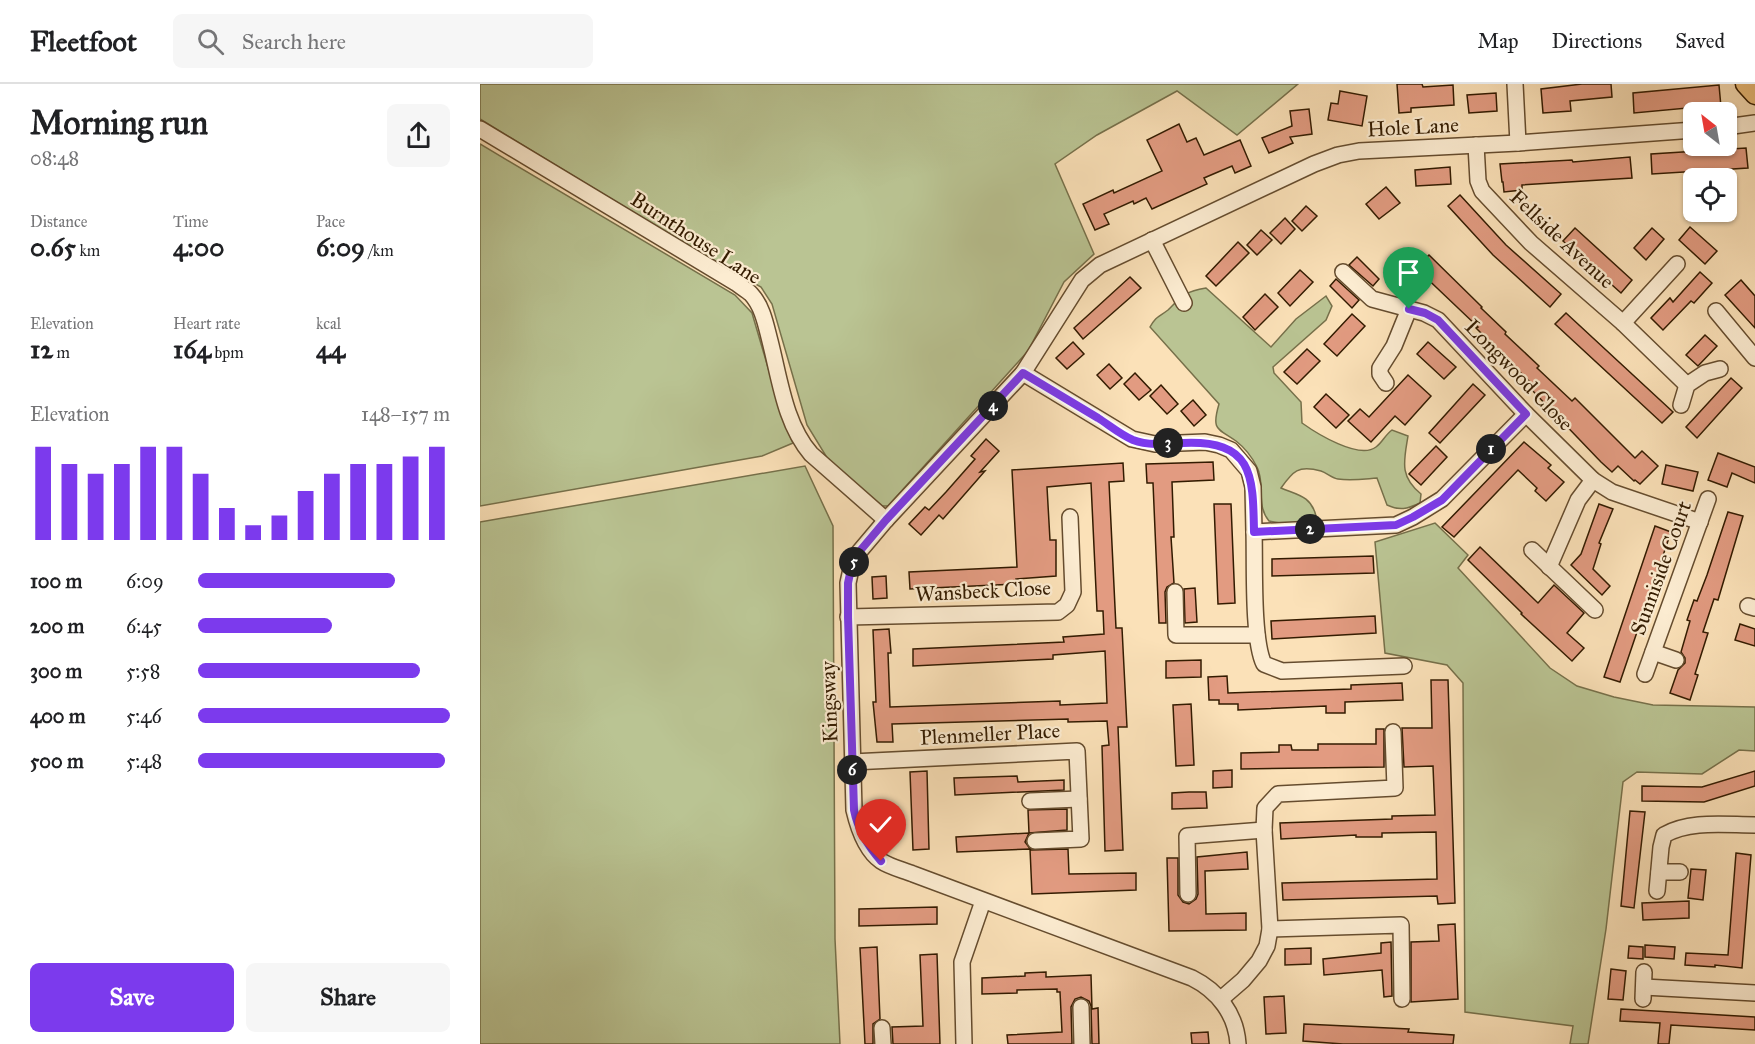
<!DOCTYPE html>
<meta charset="utf-8">
<style>
:root{--surface:#fff;--page:#f6f6f6;--text:#202124;--muted:#757577;--line:#e0e0e0;--accent:#7c3aed}
body{margin:0;font-family:"IM FELL Great Primer",serif;background:var(--page);color:var(--text);height:100vh;display:flex;flex-direction:column;font-size:22px;white-space:nowrap}
*{box-sizing:border-box;margin:0}
p{font-size:20px;color:var(--muted)}
.icon{flex:none;width:33px;height:33px;fill:none;stroke:currentColor;stroke-width:2;stroke-linecap:round;stroke-linejoin:round}
.map{position:relative;flex:1;overflow:hidden}
.side{display:flex;flex-direction:column;background:var(--surface);width:480px}
.side>*{flex:none}
.needle{width:39px;rotate:329deg}
.fabs{position:absolute;left:1203px;top:18px;display:grid;gap:12px}
.fabs a{display:grid;place-items:center;width:54px;height:54px;border-radius:9px;background:var(--surface);box-shadow:0 2px 4px #0004;font-size:30px}
.pin{position:absolute;display:grid;place-items:center;width:51px;height:51px;color:#fff;margin:-62px -26px;border-radius:50% 50% 50% 0;rotate:-45deg;box-shadow:0 0 6px #0007}
.pin .icon{rotate:45deg}
.km{position:absolute;width:30px;height:30px;margin:-15px;border-radius:50%;background:#222;color:#fff;font-size:16px;line-height:30px;text-align:center}
.round{display:grid;place-items:center;flex:none;width:63px;height:63px;border-radius:9px;background:var(--page)}
.headline{display:flex;align-items:center;justify-content:space-between;height:102px;padding:0 30px}
h1{font-size:33px;font-weight:700;line-height:45px}
.metrics{display:grid;grid-template-columns:repeat(3,1fr);gap:9px;height:102px;padding:6px 30px}
.metrics div{display:grid;align-content:center}
.metrics b{font-size:26px;font-weight:700}
.metrics small{font-size:16px;font-weight:400}
.metrics p{font-size:16px}
.chart{height:168px;padding:12px 30px}
.chart p{display:flex;justify-content:space-between}
.chart svg{width:100%;height:108px;margin-top:6px;stroke:var(--accent);stroke-width:6}
.cta{display:flex;gap:12px;margin-top:auto;padding:12px 30px}
.cta a{flex:1;height:69px;border-radius:9px;background:var(--accent);color:#fff;font-size:24px;font-weight:700;line-height:69px;text-align:center}
.cta a+a{background:var(--page);color:var(--text)}
ul{padding:0 30px;list-style:none;font-size:20px}
li{display:grid;grid-template-columns:96px 72px 1fr;align-items:center;height:45px}
li i{height:15px;border-radius:8px;background:var(--accent)}
header{display:flex;align-items:center;gap:36px;box-sizing:border-box;height:84px;padding:0 30px;background:var(--surface);border-bottom:2px solid var(--line)}
header strong{font-size:28px}
nav{display:flex;gap:33px;margin-inline-start:auto;font-size:21px}
.search{width:420px;height:54px;background:var(--page);display:flex;align-items:center;gap:15px;box-sizing:border-box;padding:0 21px;border-radius:9px;color:var(--muted);font-size:22px}
main{display:flex;flex:1;min-height:0}
.map>svg:first-child{display:block}
.green{fill:#bac493;stroke:#76704a;stroke-width:1.5}
.building{fill:#e29b81;stroke:#331b00;stroke-width:1.5}
.lines{fill:none;stroke-linecap:round;stroke-linejoin:round}
.minor-casing{stroke:#654c2e;stroke-width:18}
.major-casing{stroke:#331b00;stroke-width:21}
.minor{stroke:#fcecd1;stroke-width:15}
.major{stroke:#eec07c;stroke-width:18}
.route-casing{stroke:#fff;stroke-width:12}
.route{stroke:#7c3aed;stroke-width:8}
.labels{text-anchor:middle;dominant-baseline:central;stroke-width:4.5;stroke-linejoin:round;paint-order:stroke}
.street-label{font-size:21px;fill:#331b00;stroke:#fcecd1}
</style>
<header>
<strong>Fleetfoot</strong>
<div class="search"><svg class="icon" aria-label="search" viewBox="0 0 24 24"><circle cx="10" cy="10" r="6"/><path d="M15 15l6 6"/></svg>Search here</div>
<nav><a>Map</a><a>Directions</a><a>Saved</a></nav>
</header>
<main>
<section class="side">
<div class="headline"><div><h1>Morning run</h1><p>08:48</p></div><a class="round"><svg class="icon" aria-label="share" viewBox="0 0 24 24"><path d="M12 15V3M7 8l5-5 5 5M5 13v7h14v-7"/></svg></a></div>
<div class="metrics">
<div><p>Distance</p><b>0.65<small> km</small></b></div>
<div><p>Time</p><b>4:00</b></div>
<div><p>Pace</p><b>6:09<small> /km</small></b></div>
</div>
<div class="metrics">
<div><p>Elevation</p><b>12<small> m</small></b></div>
<div><p>Heart rate</p><b>164<small> bpm</small></b></div>
<div><p>kcal</p><b>44</b></div>
</div>
<div class="chart"><p><span>Elevation</span>148–157 m</p>
<svg viewBox="0 0 160 44" preserveAspectRatio="none"><path d="M5 44V6M15 44V13M25 44V17M35 44V13M45 44V6M55 44V6M65 44V17M75 44V31M85 44V38M95 44V34M105 44V24M115 44V17M125 44V13M135 44V13M145 44V10M155 44V6"/></svg>
</div>
<ul>
<li><b>100 m</b>6:09<i style="width:78%"></i></li>
<li><b>200 m</b>6:45<i style="width:53%"></i></li>
<li><b>300 m</b>5:58<i style="width:88%"></i></li>
<li><b>400 m</b>5:46<i style="width:100%"></i></li>
<li><b>500 m</b>5:48<i style="width:98%"></i></li>
</ul>
<div class="cta"><a>Save</a><a>Share</a></div>
</section>
<div class="map">
<svg width="1275" height="960" viewBox="0 0 1275 960">
<rect width="100%" height="100%" fill="#fbe1b8"/>
<filter id="stains"><feTurbulence type="fractalNoise" baseFrequency=".00333" numOctaves="4"/><feColorMatrix values="0 0 0 0 .2 0 0 0 0 .09 0 0 0 0 .02 0 0 0 .5 -.17"/></filter>
<radialGradient id="worn" r=".72"><stop offset=".6" stop-color="#630" stop-opacity="0"/><stop offset="1" stop-color="#630" stop-opacity=".3"/></radialGradient>
<g class="green">
<path d="M0 0H818L757 51 697 7 617 51 575 80 614 170 584 198 548 267 417 412 408 422H402L349 377 327 341 292 220 281 203 197 155 0 35Z"/>
<path d="M0 60 255 211 272 229 303 335 313 359 282 372 0 422Z"/>
<path d="M726 204 791 263 816 235 846 212 852 222 846 236 793 283 794 289 821 318 822 339C836 349 879 376 896 363 902 359 905 351 912 346L928 352C924 377 919 392 941 410L940 419C927 425 920 427 907 421L897 394C884 395 871 397 858 395 852 394 847 389 841 387 818 381 813 387 801 404 818 411 831 412 836 432L812 441 789 437C775 420 786 400 777 383 772 373 765 364 756 357 738 344 731 347 739 320L670 243C676 232 679 233 688 226 703 211 704 208 726 204Z"/>
<path d="M325 382 353 442 355 855 360 960H0V438Z"/>
<path d="M955 439 988 471 978 484 1070 584 1097 602 1134 613 1173 621 1275 623V667L1259 666 1222 690 1157 688 1143 698 1126 845 1108 960H1090L1093 942 985 928 983 599 967 581 905 569 895 458Z"/>
</g>
<g class="building">
<path d="M917 0H942L943 3 973 1 974 21 931 24V28L919 29Z"/>
<path d="M1102 0H1131L1132 13 1090 17 1091 27 1063 29 1061 5Z"/>
<path d="M1239 1 1241 23 1219 25 1218 23 1154 29 1153 9Z"/>
<path d="M860 7 887 12 882 42 848 36 851 19 858 20Z"/>
<path d="M1016 9 1017 27 989 29 987 11Z"/>
<path d="M829 25 832 50 810 53 813 59 789 69 782 54 812 42 810 27Z"/>
<path d="M699 40 707 58 716 54 724 71 760 56 771 82 755 89 752 82 724 94 727 100 672 125 666 114 654 120 653 117 624 130 629 140 615 146 603 120 633 106 634 109 682 87 667 56Z"/>
<path d="M1266 64 1268 84 1172 90 1171 70Z"/>
<path d="M1150 73 1152 94 1042 101V106L1024 108 1023 98H1022L1020 80 1092 76 1093 78Z"/>
<path d="M970 83 971 100 936 102 935 86Z"/>
<path d="M906 103 920 119 899 135 886 120Z"/>
<path d="M980 111 1026 161 1081 210 1070 223 1013 171 968 122Z"/>
<path d="M826 122 837 132 822 147 812 137Z"/>
<path d="M805 134 815 145 801 160 790 149Z"/>
<path d="M1210 143 1237 167 1225 180 1199 156Z"/>
<path d="M1095 144 1152 196 1141 209 1083 157Z"/>
<path d="M1172 144 1184 155 1166 176 1154 164Z"/>
<path d="M781 146 792 156 777 171 767 161Z"/>
<path d="M758 158 769 169 736 202 726 192Z"/>
<path d="M949 171 1002 223 1001 224 1026 248 1025 250 1059 282 1057 284 1092 317 1095 314 1155 374 1162 367 1178 382 1160 400 1155 396 1154 397 1138 382 1132 388 1121 378 1051 305 1054 302 996 244 998 243 936 184Z"/>
<path d="M877 173 899 195 893 202 869 181Z"/>
<path d="M820 186 833 198 810 222 798 209Z"/>
<path d="M1220 188 1232 199 1214 219 1211 217 1183 246 1171 234 1190 214 1193 218Z"/>
<path d="M650 193 661 204 603 255 594 244Z"/>
<path d="M856 195 879 216 872 224 850 202Z"/>
<path d="M1261 196 1275 212V244L1245 211Z"/>
<path d="M785 210 798 223 775 246 763 233Z"/>
<path d="M1086 229 1193 328 1182 339 1075 240Z"/>
<path d="M872 230 885 242 857 272 844 260Z"/>
<path d="M1225 251 1237 262 1218 282 1206 271Z"/>
<path d="M593 258 604 270 587 285 576 274Z"/>
<path d="M948 258 976 283 964 295 937 270Z"/>
<path d="M827 265 840 277 817 300 804 288Z"/>
<path d="M629 280 642 294 630 305 617 291Z"/>
<path d="M655 289 671 306 659 316 644 300Z"/>
<path d="M928 291 951 312 925 341 915 332 891 358 868 337 880 325 889 333Z"/>
<path d="M1251 294 1262 304 1217 354 1206 343Z"/>
<path d="M993 300 1005 311 960 359 949 349Z"/>
<path d="M681 301 698 320 687 330 670 312Z"/>
<path d="M846 310 869 331 856 344 834 323Z"/>
<path d="M713 316 726 331 714 342 701 327Z"/>
<path d="M506 355 519 367 500 388 505 387 463 435 459 431 441 451 429 440 445 423 449 426 466 408 495 375 491 372Z"/>
<path d="M1044 358 1071 381 1068 384 1084 398 1066 417 1055 407 1057 404 1038 386 974 453 962 443Z"/>
<path d="M956 362 967 373 941 401 929 390Z"/>
<path d="M1238 369 1275 383V399L1252 389 1247 403 1228 396Z"/>
<path d="M733 378 734 396 692 398 694 453H691L694 499 687 503 685 508 686 539H679L673 399H667L666 380Z"/>
<path d="M643 379 644 397 629 398 636 544H642L647 643H638L643 766 625 767 622 662 629 661 627 637 588 638V635L412 640 413 658H397L393 618H396L393 546 409 545 411 569H408L410 623 580 617V621L627 619 625 567 573 571V575L433 582V565L584 558 583 553 624 550 623 527H617L611 399 567 403 570 456H576V492L536 495V500L430 505 429 488 537 483 532 386Z"/>
<path d="M1186 381 1218 388 1213 407 1182 400Z"/>
<path d="M734 420H751L755 519 738 520Z"/>
<path d="M1119 420 1133 425 1119 459 1121 460 1113 485 1130 502 1122 511 1091 481 1101 470Z"/>
<path d="M1248 428 1263 432 1238 516 1234 515 1223 548 1228 549 1215 590 1218 591 1210 616 1190 609 1198 586 1205 579V574L1201 568 1210 537 1207 536 1214 516 1217 517 1227 491Z"/>
<path d="M1175 442 1191 448 1140 598 1124 593Z"/>
<path d="M1000 463 1058 519 1074 501 1104 529 1087 549 1104 564 1092 577 1041 530 1042 529 988 476Z"/>
<path d="M893 472 894 489 792 492V475Z"/>
<path d="M406 492 407 514 393 515 392 493Z"/>
<path d="M715 504 717 538 705 539 704 505Z"/>
<path d="M895 532 896 549 792 555 791 537Z"/>
<path d="M1260 540 1275 545V562L1255 556Z"/>
<path d="M721 576V593L686 594V577Z"/>
<path d="M747 592 748 609 871 605V601L922 599 923 616 865 618V629H846V622L758 626V620H739V616H729L728 593Z"/>
<path d="M951 596H968L975 819 958 820 957 812 803 816 802 799 957 795 956 748 902 749V753H876V751L801 755 800 739 912 735V732L955 731 953 682 924 683 922 644H952Z"/>
<path d="M711 620 714 681 696 682 693 621Z"/>
<path d="M896 645H904V683L761 685V669L799 668V661H811L812 666H838V660H896Z"/>
<path d="M752 686V703L733 704V687Z"/>
<path d="M447 687 449 765 433 766 430 688Z"/>
<path d="M1275 687V702L1224 718 1162 717V702L1222 703Z"/>
<path d="M537 692 538 698 584 696V706L475 711 474 694Z"/>
<path d="M709 708H726L727 724 692 725V709Z"/>
<path d="M587 725V746L549 749 548 726Z"/>
<path d="M1150 727 1165 728 1154 824 1141 822Z"/>
<path d="M549 749 545 758 551 766 588 765 589 790 656 789V806L552 810 550 765 477 768 476 753Z"/>
<path d="M767 768 768 785 725 787 726 830 766 829V846L689 847 687 774H698V811L703 818 709 820 716 815 718 810 717 773Z"/>
<path d="M1256 769 1271 771 1262 884 1235 881V883L1205 881 1206 869 1248 871Z"/>
<path d="M1211 785 1226 786 1223 816 1208 814Z"/>
<path d="M1209 817V834L1163 836 1162 819Z"/>
<path d="M457 823V840L379 842V825Z"/>
<path d="M975 840 978 915 931 918V858L959 857 958 841Z"/>
<path d="M911 858 912 912 904 913 902 886 844 891 843 875 901 869V859Z"/>
<path d="M1165 861 1195 863 1194 875 1165 873Z"/>
<path d="M1149 862 1163 863V875L1148 874Z"/>
<path d="M397 863 400 935 393 940V960H385L380 864Z"/>
<path d="M831 864V880L805 881V865Z"/>
<path d="M457 870 460 960H413L412 943 443 942 440 871Z"/>
<path d="M1131 885 1146 887 1143 916 1128 915Z"/>
<path d="M566 888V893L611 891 612 925 618 924 619 960H612L611 922 609 917 601 913 595 915 591 923 592 960H528L527 951 582 948 580 908H577V905L537 906V909L502 910V894L545 892V889Z"/>
<path d="M804 912 806 949 786 950 784 913Z"/>
<path d="M1141 925 1275 933V946L1191 941 1189 960H1178L1180 939 1140 937Z"/>
<path d="M824 940 929 945 928 948 974 951 973 960H863L823 957Z"/>
<path d="M728 948 729 960H712L711 949Z"/>
</g>
<g class="lines">
<defs>
<g id="minor">
<path d="M1035 0 1038 59"/>
<path d="M1246 43 1275 39"/>
<path d="M0 45 256 199C261 203 267 206 271 210 283 223 286 242 290 257 300 296 305 340 331 370L406 436"/>
<path d="M996 61 998 97 1002 107 1051 159 1143 239 1207 301"/>
<path d="M672 156 704 219"/>
<path d="M863 188 892 215 944 229 958 236 1046 330 1113 396 1132 408 1220 438"/>
<path d="M1236 227 1275 274"/>
<path d="M1143 239 1197 180"/>
<path d="M543 289 652 355 675 360 725 358 739 361 751 366 769 387 773 403 774 448 916 441 933 433 962 415 1046 330"/>
<path d="M906 299 900 290V284L914 262 929 225"/>
<path d="M1201 321 1207 301 1225 289 1240 285"/>
<path d="M774 448C775 478 772 556 784 580L802 587 924 582"/>
<path d="M1052 466 1115 526"/>
<path d="M1069 483 1098 416 1113 396"/>
<path d="M695 508 696 551H777"/>
<path d="M1268 522 1275 524"/>
<path d="M368 533 578 528 587 521 593 508 590 433"/>
<path d="M1173 568 1196 576"/>
<path d="M1165 590 1228 415"/>
<path d="M372 678 597 667 601 755 555 757"/>
<path d="M550 717 599 715"/>
<path d="M1179 788H1200"/>
<path d="M1177 807 1181 763 1184 751C1210 736 1245 741 1275 741"/>
<path d="M708 810 707 752 784 746"/>
<path d="M790 845 921 841 922 915"/>
<path d="M1164 903 1275 909"/>
<path d="M741 915 763 896 779 877 787 862 790 845 784 746 785 724 798 710 915 704 913 648"/>
<path d="M1163 915 1164 888"/>
<path d="M601 923 602 960"/>
<path d="M402 944 403 960"/>
<path d="M484 960 482 878 503 817"/>
<path d="M758 960C756 930 738 907 712 894L433 790C423 786 410 783 401 777 385 766 378 743 374 726L368 499 371 485 379 468 406 436 543 289 602 196 620 181 834 80 858 71 879 67 1038 59 1214 46"/>
</g>
<path id="major" d="M1265 0 1275 11"/>
</defs>
<use href="#minor" class="minor-casing"/>
<use href="#major" class="major-casing"/>
<use href="#minor" class="minor"/>
<use href="#major" class="major"/>
</g>
<g class="lines">
<defs>
<path id="route" d="M401 777C387 761 378 746 374 726L368 533V499L371 485 379 468 406 436 543 289C568 304 593 319 618 334 629 341 641 351 653 356 669 362 687 360 703 359 773 356 773 390 774 448L916 441 933 433 962 416 1046 330 958 236 945 229 929 225"/>
</defs>
<use href="#route" class="route-casing"/>
<use href="#route" class="route"/>
</g>
<g class="labels">
<g class="street-label">
<text transform="translate(933 43) rotate(-3)">Hole Lane</text>
<text transform="translate(216 154) rotate(33)">Burnthouse Lane</text>
<text transform="translate(1082 155) rotate(43)">Fellside Avenue</text>
<text transform="translate(1039 291) rotate(46)">Longwood Close</text>
<text transform="translate(1181 484) rotate(-70)">Sunniside Court</text>
<text transform="translate(503 507) rotate(-3)">Wansbeck Close</text>
<text transform="translate(349 618) rotate(-92)">Kingsway</text>
<text transform="translate(510 650) rotate(-3)">Plenmeller Place</text>
</g>
</g>
<rect width="100%" height="100%" filter="url(#stains)"/>
<rect width="100%" height="100%" fill="url(#worn)"/>
</svg>
<div class="fabs">
<a><svg class="needle" viewBox="-14 -14 28 28"><path d="M0-13l5 13h-10z" fill="#e53935"/><path d="M0 13l5-13h-10z" fill="#757577"/></svg></a>
<a><svg class="icon" aria-label="locate" viewBox="0 0 24 24"><circle cx="12" cy="12" r="6"/><path d="M12 2v4M12 18v4M2 12h4M18 12h4"/></svg></a>
</div>
<div class="pin" style="left:929px;top:225px;background:#1e9e55"><svg class="icon" aria-label="arrive" viewBox="0 0 24 24"><path d="M6 21V4h12l-3 4 3 4H6"/></svg></div>
<div class="pin" style="left:401px;top:777px;background:#d93025"><svg class="icon" aria-label="check" viewBox="0 0 24 24"><path d="M5 12l5 5 9-10"/></svg></div>
<b class="km" style="left:1011px;top:365px">1</b>
<b class="km" style="left:830px;top:445px">2</b>
<b class="km" style="left:688px;top:359px">3</b>
<b class="km" style="left:513px;top:322px">4</b>
<b class="km" style="left:374px;top:478px">5</b>
<b class="km" style="left:372px;top:686px">6</b>
</div>
</main>
